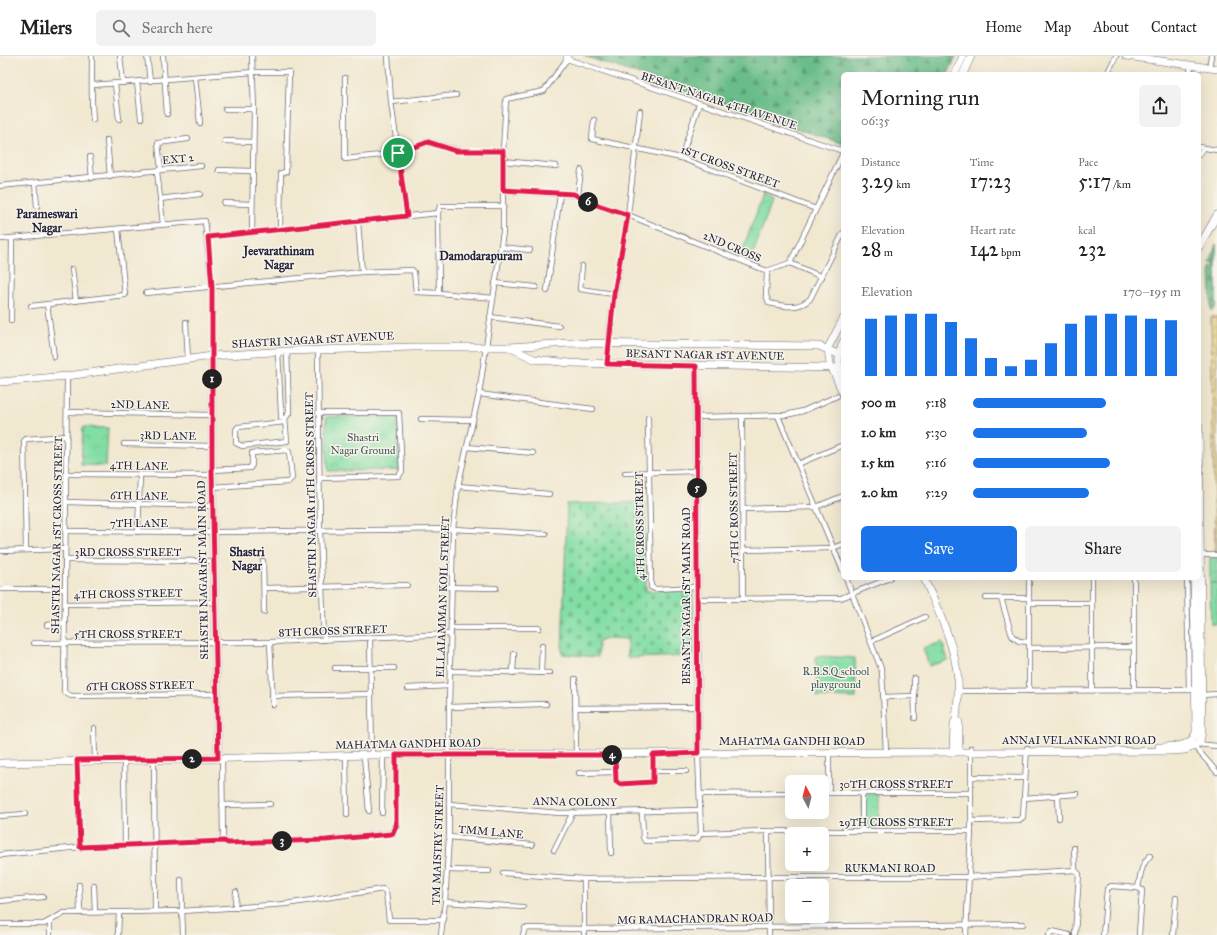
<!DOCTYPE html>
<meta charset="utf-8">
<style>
:root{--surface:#fff;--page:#f2f2f2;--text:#222;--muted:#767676;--line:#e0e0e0;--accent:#1a73e8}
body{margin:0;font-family:"IM FELL Great Primer",serif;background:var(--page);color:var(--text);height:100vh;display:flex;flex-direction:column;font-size:15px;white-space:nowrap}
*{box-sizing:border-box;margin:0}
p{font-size:13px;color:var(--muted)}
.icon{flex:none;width:22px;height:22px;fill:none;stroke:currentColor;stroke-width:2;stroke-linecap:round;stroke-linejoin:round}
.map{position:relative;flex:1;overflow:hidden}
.drawer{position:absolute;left:841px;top:16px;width:360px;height:508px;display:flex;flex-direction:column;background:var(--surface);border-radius:6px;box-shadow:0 4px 16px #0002}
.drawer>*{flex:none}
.needle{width:26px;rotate:353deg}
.fabs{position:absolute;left:785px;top:719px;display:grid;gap:8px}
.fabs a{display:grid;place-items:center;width:44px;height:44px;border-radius:6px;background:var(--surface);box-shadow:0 4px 16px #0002;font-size:20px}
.pin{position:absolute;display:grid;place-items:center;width:34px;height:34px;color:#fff;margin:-17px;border:2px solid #fff;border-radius:50%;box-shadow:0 1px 4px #0007}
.km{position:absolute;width:20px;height:20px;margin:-10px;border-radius:50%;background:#222;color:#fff;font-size:11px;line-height:20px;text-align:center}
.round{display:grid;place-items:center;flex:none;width:42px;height:42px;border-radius:6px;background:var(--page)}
.summary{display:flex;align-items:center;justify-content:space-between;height:68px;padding:0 20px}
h1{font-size:22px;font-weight:600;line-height:30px}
.metrics{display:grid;grid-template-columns:repeat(3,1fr);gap:6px;height:68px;padding:4px 20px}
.metrics div{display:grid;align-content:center}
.metrics b{font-size:20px;font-weight:600}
.metrics small{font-size:11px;font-weight:400}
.metrics p{font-size:11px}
.chart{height:112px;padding:8px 20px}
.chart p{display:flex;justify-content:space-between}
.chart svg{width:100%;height:72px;margin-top:4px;stroke:var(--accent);stroke-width:6}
.button{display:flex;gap:8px;margin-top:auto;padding:8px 20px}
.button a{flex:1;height:46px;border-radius:6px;background:var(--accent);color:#fff;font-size:16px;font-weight:600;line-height:46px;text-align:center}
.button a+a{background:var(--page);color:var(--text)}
ul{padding:0 20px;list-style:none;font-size:13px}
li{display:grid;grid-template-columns:64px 48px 1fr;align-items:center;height:30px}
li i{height:10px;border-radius:5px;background:var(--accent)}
header{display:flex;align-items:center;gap:24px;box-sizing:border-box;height:56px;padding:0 20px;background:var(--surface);border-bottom:1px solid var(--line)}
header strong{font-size:19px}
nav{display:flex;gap:22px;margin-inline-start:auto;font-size:14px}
.search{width:280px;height:36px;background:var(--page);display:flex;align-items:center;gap:10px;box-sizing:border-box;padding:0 14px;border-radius:6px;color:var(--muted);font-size:15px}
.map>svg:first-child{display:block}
.forest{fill:url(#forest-firs);stroke:#467062}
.sand{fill:url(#sand-dots);stroke:#887e6c}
.cemetery{fill:url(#cemetery-stones);stroke:#528070}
.park{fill:url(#park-crowns);stroke:#528070}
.pitch{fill:#83dea4;stroke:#528070}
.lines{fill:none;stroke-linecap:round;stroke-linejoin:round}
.street-casing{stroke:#6a676f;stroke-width:6}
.secondary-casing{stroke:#6a676f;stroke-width:8}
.street{stroke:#fff;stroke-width:4.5}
.secondary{stroke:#fff;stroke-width:7}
.route-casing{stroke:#fff;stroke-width:8}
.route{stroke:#e11d48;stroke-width:5}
.labels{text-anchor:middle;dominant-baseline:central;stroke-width:3;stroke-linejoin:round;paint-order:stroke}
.street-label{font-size:11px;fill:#22223b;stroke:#f7f3e8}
.park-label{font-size:11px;fill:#3f5a5a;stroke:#f7f3e8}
.neighbourhood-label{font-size:12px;font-weight:bold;fill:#22223b;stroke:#f7f3e8}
</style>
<header>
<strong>Milers</strong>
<div class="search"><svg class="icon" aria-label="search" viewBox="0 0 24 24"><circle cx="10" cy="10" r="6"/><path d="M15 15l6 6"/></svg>Search here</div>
<nav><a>Home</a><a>Map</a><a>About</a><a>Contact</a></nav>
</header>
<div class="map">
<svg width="1217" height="879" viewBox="0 0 1217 879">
<defs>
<pattern id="forest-firs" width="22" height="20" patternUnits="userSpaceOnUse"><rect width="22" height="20" fill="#6abd8a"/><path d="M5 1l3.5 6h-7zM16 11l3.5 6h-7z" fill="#579972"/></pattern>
<pattern id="sand-dots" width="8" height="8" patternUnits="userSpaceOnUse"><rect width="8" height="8" fill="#eeda9e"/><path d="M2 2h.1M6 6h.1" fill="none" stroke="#ccbb89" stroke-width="1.8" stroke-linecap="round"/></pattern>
<pattern id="cemetery-stones" width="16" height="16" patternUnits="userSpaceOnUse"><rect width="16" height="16" fill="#83dea4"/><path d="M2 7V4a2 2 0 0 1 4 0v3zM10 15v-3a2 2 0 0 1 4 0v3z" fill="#71be8e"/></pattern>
<pattern id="park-crowns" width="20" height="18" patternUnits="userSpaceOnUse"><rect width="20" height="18" fill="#83dea4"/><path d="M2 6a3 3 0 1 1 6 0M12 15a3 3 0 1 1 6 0" fill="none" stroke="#71be8e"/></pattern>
</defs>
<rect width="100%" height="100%" fill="#f7f3e8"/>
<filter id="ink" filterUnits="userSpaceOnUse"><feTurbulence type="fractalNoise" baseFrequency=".025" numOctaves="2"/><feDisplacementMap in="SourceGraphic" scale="8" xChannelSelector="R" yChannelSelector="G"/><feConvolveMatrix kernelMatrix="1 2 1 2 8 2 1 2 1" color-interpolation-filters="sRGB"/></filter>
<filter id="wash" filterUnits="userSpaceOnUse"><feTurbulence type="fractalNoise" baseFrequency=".012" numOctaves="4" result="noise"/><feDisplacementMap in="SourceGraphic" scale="16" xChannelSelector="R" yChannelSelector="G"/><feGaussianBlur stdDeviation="0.9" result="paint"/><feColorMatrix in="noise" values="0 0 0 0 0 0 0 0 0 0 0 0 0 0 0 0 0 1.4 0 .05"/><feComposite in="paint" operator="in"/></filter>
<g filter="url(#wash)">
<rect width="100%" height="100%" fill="#f1e8d0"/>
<g class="forest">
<path d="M584 0H956L948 18H843V88Z"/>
<path d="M1216 188V251L1211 255 1210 211H1214V207H1210Z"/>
</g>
<path class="sand" d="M1211 261H1217V495H1215Z"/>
<path class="cemetery" d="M645 446 646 535 692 533 695 600 627 602V583L612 582 598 585V601L562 598 567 448Z"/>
<g class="park">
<path d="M763 139 772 145 750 206 740 201Z"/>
<path d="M398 360 399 414 328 415 326 361Z"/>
<path d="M83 371 108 372 106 410 81 409Z"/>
<rect x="1210" y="501" width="7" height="26"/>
<path d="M942 586 948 604 929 610 923 592Z"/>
<path d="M816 600 855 602 856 642 817 641Z"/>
<path d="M862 738H879V773H863Z"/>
</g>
<path class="pitch" d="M1210 527H1217V568H1211Z"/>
</g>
<g filter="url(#ink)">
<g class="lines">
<defs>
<g id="street">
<path d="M92 0C92 22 91 43 93 64"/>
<path d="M120 0 123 27"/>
<path d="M147 0 150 25"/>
<path d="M163 0 167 58"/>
<path d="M252 0 254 53 252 177"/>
<path d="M388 0 391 46 407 160"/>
<path d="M1209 12 1211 0"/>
<path d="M1107 18 1116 0"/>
<path d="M1190 18 1191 9"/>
<path d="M195 21 200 67"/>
<path d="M345 22V103L398 97 428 86 459 95H503"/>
<path d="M137 26 141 62"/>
<path d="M115 28 119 63"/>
<path d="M93 29 253 16H289L286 116 281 117 280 174"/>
<path d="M391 46 456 39"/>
<path d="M225 53H254"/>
<path d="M594 64 592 83 681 102 816 153"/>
<path d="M107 84 110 120"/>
<path d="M225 85 253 86"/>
<path d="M1199 91 1217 94"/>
<path d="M1199 98 1203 92"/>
<path d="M90 101 92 122"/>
<path d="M681 102 699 48"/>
<path d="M503 105 556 110"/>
<path d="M161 114 158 87 188 83"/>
<path d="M219 114 252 115"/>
<path d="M581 114 578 139 583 144 628 159 767 215 790 207 843 97"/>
<path d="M157 115 163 168"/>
<path d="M35 127 37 150"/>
<path d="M0 130 201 110"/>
<path d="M503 134 578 139"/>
<path d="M160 143 200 138"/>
<path d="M224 147 252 148"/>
<path d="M358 166 362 216"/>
<path d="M208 181 438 157"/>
<path d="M0 183 205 165 212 231V300"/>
<path d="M501 191 530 194"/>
<path d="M790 207 822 221"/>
<path d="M582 210 580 233 614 238"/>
<path d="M72 213 76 245"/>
<path d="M767 215 766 239 769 247C783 250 798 254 810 243L843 177"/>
<path d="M495 227 536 231"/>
<path d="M547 235 560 138"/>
<path d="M146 237 362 216 412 214 414 216 416 236 439 237 493 242"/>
<path d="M439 237 438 157 440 150H504"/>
<path d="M47 248 54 301"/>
<path d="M31 250 125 239 118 173"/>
<path d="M490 261 559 270"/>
<path d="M11 265 12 183"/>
<path d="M186 266 188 304"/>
<path d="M318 294 320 475 324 584"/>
<path d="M278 296 281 358V361L285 363 287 385 242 390 236 387V374L238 371 285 366"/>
<path d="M607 308 611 261 628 159 640 55"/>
<path d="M67 320 64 636 71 640 216 638"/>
<path d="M479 338 593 353"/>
<path d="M67 356 212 359"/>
<path d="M318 357H399L402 415 399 420 319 422"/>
<path d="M742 360 743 543"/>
<path d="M778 360 843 515"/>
<path d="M697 361 786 359 803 355 837 340"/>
<path d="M648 362 651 531 655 533 697 531"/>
<path d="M285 363 289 357 287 295"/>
<path d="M421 363 473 364"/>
<path d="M124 388 212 390"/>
<path d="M467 391 533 397"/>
<path d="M798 408 843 389"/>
<path d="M212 414 250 412 252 409V397L287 394 289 396 292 422 288 426 212 431"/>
<path d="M625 417 697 415"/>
<path d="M66 418 212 419"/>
<path d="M458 430 549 438"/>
<path d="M66 446 213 450"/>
<path d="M743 453 816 451 843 440"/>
<path d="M65 475 214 476 453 473 546 478"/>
<path d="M138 476 140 420"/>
<path d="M26 494 24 385 26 383 67 380"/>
<path d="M743 494 833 492 843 488"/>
<path d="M0 495 65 493"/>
<path d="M1200 499H1217"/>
<path d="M65 504 214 505"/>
<path d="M263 505 264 556"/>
<path d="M846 522 882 615 886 696"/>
<path d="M1029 522V635"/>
<path d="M1134 522V634"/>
<path d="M1187 522 1189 634"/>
<path d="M440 531 496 532"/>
<path d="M264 532 407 529"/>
<path d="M0 533H65"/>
<path d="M986 542H1029"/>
<path d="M1001 542 1012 580 1019 585 1029 586"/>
<path d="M697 543 841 542 890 522"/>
<path d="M1029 547H1092"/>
<path d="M65 548 215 546"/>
<path d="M47 569 65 567"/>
<path d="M451 572H539"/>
<path d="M370 583 372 699"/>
<path d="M872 585 925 561"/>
<path d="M270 586 273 649"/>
<path d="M34 587 270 586 451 578"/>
<path d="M1029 592 1134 591"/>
<path d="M335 612H394"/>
<path d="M450 615 550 617"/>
<path d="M513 617 514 598"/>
<path d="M541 617 542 590"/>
<path d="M914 622 915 662"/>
<path d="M575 623 576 699"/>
<path d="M408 632 449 630"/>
<path d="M1092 634V522"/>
<path d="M958 635 1197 634"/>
<path d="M1202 639 1217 638"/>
<path d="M272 640 371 638"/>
<path d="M884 641 915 640"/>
<path d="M449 651 546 648"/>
<path d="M575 652 698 651"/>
<path d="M94 672 95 704"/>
<path d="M1197 688 1217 690"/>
<path d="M1194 690 1217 716"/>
<path d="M829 696V737"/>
<path d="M615 699 616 725 618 727H652L653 725V699"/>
<path d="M346 700 347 759"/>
<path d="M364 700 369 755"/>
<path d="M222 702 223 782 224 785 228 787 326 784 393 777 396 771V699"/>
<path d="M124 703 125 789"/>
<path d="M154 703 155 855"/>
<path d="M77 704 80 791"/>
<path d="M653 715H686"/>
<path d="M579 717 615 716"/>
<path d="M971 721 1025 722"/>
<path d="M822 737H971"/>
<path d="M862 737V775"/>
<path d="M700 738 792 737"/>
<path d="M1058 739 1059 762"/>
<path d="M1024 742 1077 738"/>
<path d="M449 748 560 757 700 754"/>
<path d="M222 749 270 748"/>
<path d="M642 755 643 781 645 785 697 783 701 777 698 697"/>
<path d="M610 756 611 797"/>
<path d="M382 757 383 700"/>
<path d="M0 760 25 758"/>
<path d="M971 765 1019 764 1023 761 1027 692"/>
<path d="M768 775 769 879"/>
<path d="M701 777 768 775H971"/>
<path d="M449 781 532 789"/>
<path d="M1074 792 1075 814"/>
<path d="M554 794 573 756"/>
<path d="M0 799 80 791 224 785"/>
<path d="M447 814 489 815"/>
<path d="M503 817 584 823 768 821H968L1075 814 1079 818 1075 879"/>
<path d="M584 823V879"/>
<path d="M181 824 183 879"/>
<path d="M79 829 80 857"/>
<path d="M94 829 95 856"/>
<path d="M1138 832C1140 821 1141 808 1150 800"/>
<path d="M0 845 43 841"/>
<path d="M445 846 523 851"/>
<path d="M235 852 236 836"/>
<path d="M50 866V879"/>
<path d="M0 868H44L64 857 182 855 286 848 383 833 386 836 389 864H443"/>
<path d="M118 879 119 856"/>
<path d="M441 879 445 846 449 781V651L453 473 458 430 479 338 503 176V95L506 43 544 35 567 3 843 95"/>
<path d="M523 879 525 872 584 873 1023 868"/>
<path d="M966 879 971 775V692"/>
<path d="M1049 879 1052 875 1069 879"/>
<path d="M1103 879 1107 833 1111 830 1138 832 1142 834 1139 879"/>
<path d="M1173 879 1176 842"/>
</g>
<g id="secondary">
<path d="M567 0V3"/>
<path d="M1126 0 1217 13"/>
<path d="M955 18 963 0"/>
<path d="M963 18 971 0"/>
<path d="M1199 191 1217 159"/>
<path d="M843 263 828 292 830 308 843 337"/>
<path d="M843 286C838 299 837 308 843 321"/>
<path d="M509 291 534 303 570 307 840 312"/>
<path d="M212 300V414L218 702"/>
<path d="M696 310 698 697"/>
<path d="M0 326 67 320 212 300 287 295 413 291H509L570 287 819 290 838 298"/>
<path d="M924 522C938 555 955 588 958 624 959 638 957 651 956 664L959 666V695"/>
<path d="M1159 691C1173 690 1192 692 1196 676L1194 522"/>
<path d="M953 696 954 667 956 664"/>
<path d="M0 707 372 699 1173 695 1185 694 1194 690 1200 685 1202 676 1199 371"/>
</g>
</defs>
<use href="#street" class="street-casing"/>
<use href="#secondary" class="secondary-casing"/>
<use href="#street" class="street"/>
<use href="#secondary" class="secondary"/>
</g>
</g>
<g class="lines" filter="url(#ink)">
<defs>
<path id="route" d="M428 86 456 95H503V134L574 138 585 145 628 159 614 238 607 308 696 310 698 697 653 699V726L619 728 616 725 615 699H396V771L393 777 391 778 326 784 228 787 224 785 80 791 77 704 218 702 212 414V231L208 181 407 160 398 97Z"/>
</defs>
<use href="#route" class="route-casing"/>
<use href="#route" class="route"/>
</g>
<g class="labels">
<g class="street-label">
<text transform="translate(719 45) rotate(18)">BESANT NAGAR 4TH AVENUE</text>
<text transform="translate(178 103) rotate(-6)">EXT 2</text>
<text transform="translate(730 111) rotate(20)">1ST CROSS STREET</text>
<text transform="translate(732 191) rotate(23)">2ND CROSS</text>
<text transform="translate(313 284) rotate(-3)">SHASTRI NAGAR 1ST AVENUE</text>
<text transform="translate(705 299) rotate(1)">BESANT NAGAR 1ST AVENUE</text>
<text transform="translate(140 349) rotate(1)">2ND LANE</text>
<text transform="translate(168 380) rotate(1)">3RD LANE</text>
<text transform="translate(139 410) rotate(1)">4TH LANE</text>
<text transform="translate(311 439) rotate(-91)">SHASTRI NAGAR 11TH CROSS STREET</text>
<text transform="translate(139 440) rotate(1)">6TH LANE</text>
<text transform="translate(734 452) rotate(-91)">7TH C ROSS STREET</text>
<text x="139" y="467">7TH LANE</text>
<text transform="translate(640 470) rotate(-91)">4TH CROSS STREET</text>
<text transform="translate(57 479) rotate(-89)">SHASTRI NAGAR 1ST CROSS STREET</text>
<text x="128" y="496">3RD CROSS STREET</text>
<text transform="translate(203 514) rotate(-91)">SHASTRI NAGAR1ST MAIN ROAD</text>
<text transform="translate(128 538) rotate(-1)">4TH CROSS STREET</text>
<text transform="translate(686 540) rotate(-90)">BESANT NAGAR 1ST MAIN ROAD</text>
<text transform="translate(443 541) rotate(-88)">ELLAIAMMAN KOIL STREET</text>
<text transform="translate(333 575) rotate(-2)">8TH CROSS STREET</text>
<text x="128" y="578">5TH CROSS STREET</text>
<text transform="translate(140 630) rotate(-1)">6TH CROSS STREET</text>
<text x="1079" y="684">ANNAI VELANKANNI ROAD</text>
<text x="792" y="685">MAHATMA GANDHI ROAD</text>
<text transform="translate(408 688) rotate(-1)">MAHATMA GANDHI ROAD</text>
<text x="896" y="728">30TH CROSS STREET</text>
<text transform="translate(575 746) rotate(1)">ANNA COLONY</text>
<text x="896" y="766">29TH CROSS STREET</text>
<text transform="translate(491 776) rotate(5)">TMM LANE</text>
<text transform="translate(438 789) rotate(-88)">TM MAISTRY STREET</text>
<text x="890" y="812">RUKMANI ROAD</text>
<text transform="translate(695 863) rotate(-1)">MG RAMACHANDRAN ROAD</text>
</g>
<g class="park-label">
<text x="363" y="381">Shastri<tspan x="363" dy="13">Nagar Ground</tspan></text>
<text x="836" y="615">R.B.S.Q school<tspan x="836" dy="13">playground</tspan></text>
</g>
<g class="neighbourhood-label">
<text x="47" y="158">Parameswari<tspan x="47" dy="14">Nagar</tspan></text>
<text x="279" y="195">Jeevarathinam<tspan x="279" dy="14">Nagar</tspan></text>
<text x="481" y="200">Damodarapuram</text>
<text x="247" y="496">Shastri<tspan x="247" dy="14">Nagar</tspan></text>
</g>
</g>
</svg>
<div class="fabs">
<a><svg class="needle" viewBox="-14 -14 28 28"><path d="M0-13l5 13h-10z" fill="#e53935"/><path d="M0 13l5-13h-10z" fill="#767676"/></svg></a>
<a>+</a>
<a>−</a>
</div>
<div class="pin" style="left:398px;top:97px;background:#1e9e55"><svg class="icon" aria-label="arrive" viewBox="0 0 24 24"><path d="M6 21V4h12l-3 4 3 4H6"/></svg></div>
<b class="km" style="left:212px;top:323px">1</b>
<b class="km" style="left:192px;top:703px">2</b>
<b class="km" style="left:282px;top:785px">3</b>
<b class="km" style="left:612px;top:699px">4</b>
<b class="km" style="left:697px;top:432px">5</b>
<b class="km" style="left:588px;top:146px">6</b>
<section class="drawer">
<div class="summary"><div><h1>Morning run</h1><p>06:35</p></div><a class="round"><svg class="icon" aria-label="share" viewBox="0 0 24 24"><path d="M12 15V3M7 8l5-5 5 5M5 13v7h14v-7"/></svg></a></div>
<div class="metrics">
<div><p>Distance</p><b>3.29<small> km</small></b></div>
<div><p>Time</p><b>17:23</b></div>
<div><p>Pace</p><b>5:17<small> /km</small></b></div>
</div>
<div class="metrics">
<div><p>Elevation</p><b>28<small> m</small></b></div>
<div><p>Heart rate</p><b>142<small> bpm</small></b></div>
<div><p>kcal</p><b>232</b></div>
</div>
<div class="chart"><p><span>Elevation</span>170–195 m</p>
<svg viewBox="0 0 160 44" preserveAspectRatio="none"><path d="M5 44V9M15 44V7M25 44V6M35 44V6M45 44V11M55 44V21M65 44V33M75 44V38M85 44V34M95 44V24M105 44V12M115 44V7M125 44V6M135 44V7M145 44V9M155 44V10"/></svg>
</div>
<ul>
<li><b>500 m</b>5:18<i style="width:64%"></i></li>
<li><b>1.0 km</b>5:30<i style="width:55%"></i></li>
<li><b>1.5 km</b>5:16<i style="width:66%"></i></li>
<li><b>2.0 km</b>5:29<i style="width:56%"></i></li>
</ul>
<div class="button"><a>Save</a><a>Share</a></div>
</section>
</div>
